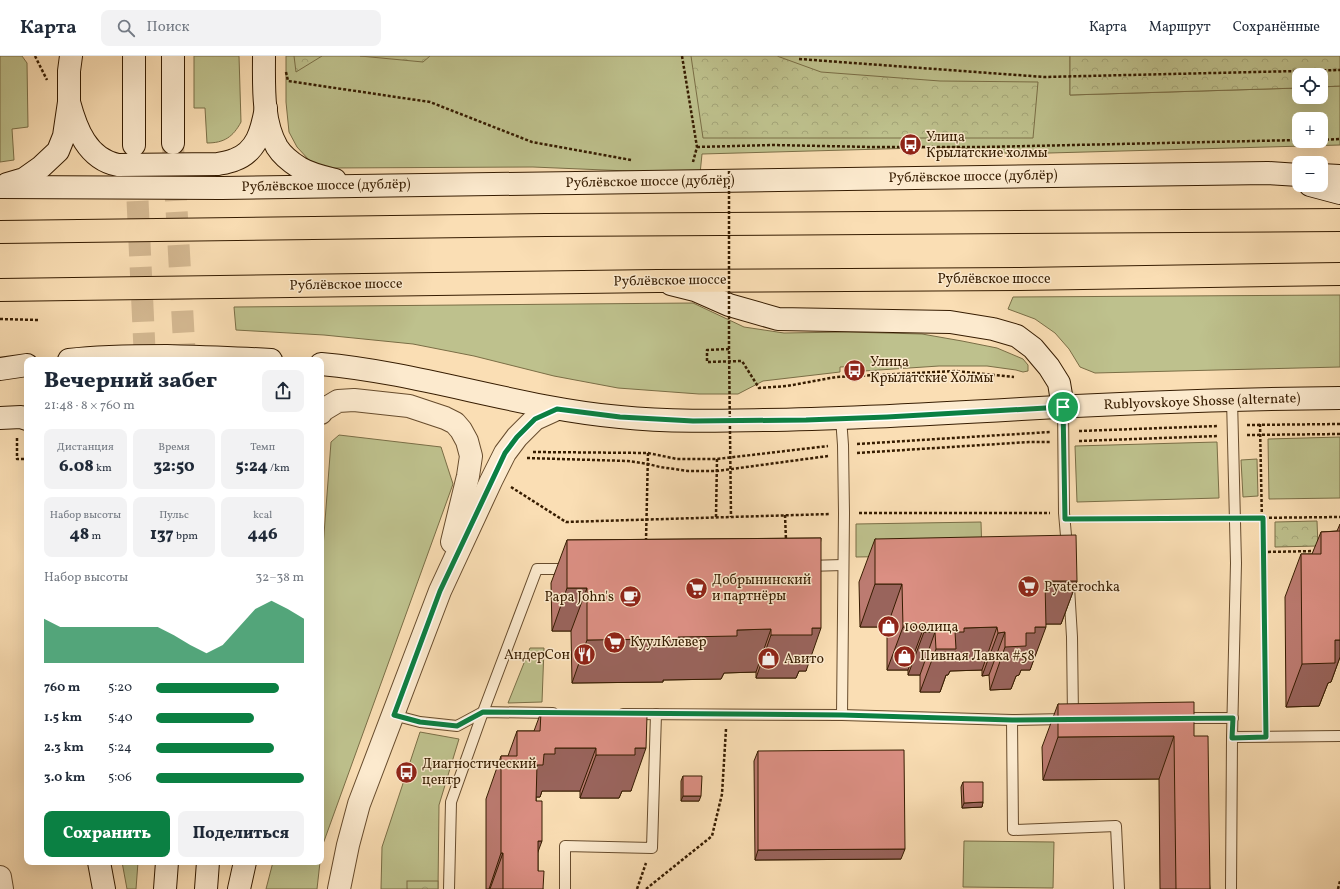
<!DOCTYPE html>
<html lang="ru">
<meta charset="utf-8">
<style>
:root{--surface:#fff;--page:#f2f2f3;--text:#1f2937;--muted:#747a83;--line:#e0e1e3;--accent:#0b8043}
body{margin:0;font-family:Vollkorn,serif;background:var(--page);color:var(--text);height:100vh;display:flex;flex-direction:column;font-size:15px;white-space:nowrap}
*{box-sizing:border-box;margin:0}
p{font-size:13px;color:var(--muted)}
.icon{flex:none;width:22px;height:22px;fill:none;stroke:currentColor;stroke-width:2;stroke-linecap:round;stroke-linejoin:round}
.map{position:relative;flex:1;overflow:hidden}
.drawer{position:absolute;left:24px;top:301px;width:300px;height:508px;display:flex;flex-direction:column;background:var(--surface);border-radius:8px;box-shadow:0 4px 16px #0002}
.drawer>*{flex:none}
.tools{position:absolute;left:1292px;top:12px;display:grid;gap:8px}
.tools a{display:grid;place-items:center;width:36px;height:36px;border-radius:8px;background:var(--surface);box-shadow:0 4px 16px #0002;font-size:20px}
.pin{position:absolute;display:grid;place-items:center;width:34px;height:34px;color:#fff;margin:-17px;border:2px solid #fff;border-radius:50%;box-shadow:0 1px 4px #0007}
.round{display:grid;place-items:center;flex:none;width:42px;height:42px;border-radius:8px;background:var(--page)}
.headline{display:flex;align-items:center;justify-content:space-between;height:68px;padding:0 20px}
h1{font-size:22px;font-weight:800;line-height:30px}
.stats{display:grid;grid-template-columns:repeat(3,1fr);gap:6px;height:68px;padding:4px 20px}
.stats div{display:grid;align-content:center;border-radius:8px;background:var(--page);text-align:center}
.stats b{font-size:17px;font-weight:800}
.stats small{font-size:11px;font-weight:400}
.stats p{font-size:11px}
.chart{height:112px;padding:8px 20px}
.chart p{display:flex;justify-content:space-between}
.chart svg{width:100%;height:72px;margin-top:4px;fill:var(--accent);opacity:.7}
.action{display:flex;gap:8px;margin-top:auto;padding:8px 20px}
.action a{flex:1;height:46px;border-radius:8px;background:var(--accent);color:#fff;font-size:16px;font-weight:800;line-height:46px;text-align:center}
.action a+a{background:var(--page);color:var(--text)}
ul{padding:0 20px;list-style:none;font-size:13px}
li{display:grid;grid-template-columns:64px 48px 1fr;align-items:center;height:30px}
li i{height:10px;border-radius:5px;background:var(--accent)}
header{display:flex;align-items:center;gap:24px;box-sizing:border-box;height:56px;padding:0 20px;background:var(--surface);border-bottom:1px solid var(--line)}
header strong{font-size:19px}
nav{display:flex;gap:22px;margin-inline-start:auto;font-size:14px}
.search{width:280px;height:36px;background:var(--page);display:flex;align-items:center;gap:10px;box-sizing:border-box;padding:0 14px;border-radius:8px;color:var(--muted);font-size:15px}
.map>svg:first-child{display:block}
.grass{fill:#bec18d;stroke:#7a6e46;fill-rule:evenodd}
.forest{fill:url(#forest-crowns);stroke:#7a6e46}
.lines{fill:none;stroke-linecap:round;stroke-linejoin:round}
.secondary-tunnel{stroke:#d3b790;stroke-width:22;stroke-dasharray:22 11;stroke-linecap:butt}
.service-casing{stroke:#674c2d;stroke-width:12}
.tertiary-casing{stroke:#674c2d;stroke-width:24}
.secondary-casing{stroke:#361c00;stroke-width:24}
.primary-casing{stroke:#361c00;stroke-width:24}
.path{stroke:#361c00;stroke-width:2.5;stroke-dasharray:3 2;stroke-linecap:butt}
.service{stroke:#fceace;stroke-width:10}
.tertiary{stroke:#fceace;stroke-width:22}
.secondary{stroke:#fceace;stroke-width:22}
.primary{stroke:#fadeb4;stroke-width:22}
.path-bridge{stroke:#361c00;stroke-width:2.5;stroke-dasharray:3 2;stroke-linecap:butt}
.wall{fill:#bc7b71;stroke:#361c00}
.shaded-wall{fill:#99645c;stroke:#361c00}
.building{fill:#db8f83;stroke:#361c00}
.route-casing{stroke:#fff;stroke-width:8}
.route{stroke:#0b8043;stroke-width:5}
.labels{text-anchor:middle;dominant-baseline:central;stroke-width:3;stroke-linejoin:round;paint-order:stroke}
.poi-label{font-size:14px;fill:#361c00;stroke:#fceace;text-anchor:start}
.street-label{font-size:14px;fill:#361c00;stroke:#fceace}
</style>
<header>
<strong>Карта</strong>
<div class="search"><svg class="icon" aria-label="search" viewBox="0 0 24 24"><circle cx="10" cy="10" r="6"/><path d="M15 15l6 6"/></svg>Поиск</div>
<nav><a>Карта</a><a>Маршрут</a><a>Сохранённые</a></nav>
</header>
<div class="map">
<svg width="1340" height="833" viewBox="0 0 1340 833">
<defs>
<pattern id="forest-crowns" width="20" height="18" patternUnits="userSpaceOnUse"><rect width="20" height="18" fill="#bec18d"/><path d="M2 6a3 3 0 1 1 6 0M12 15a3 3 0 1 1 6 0" fill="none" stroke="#a4a578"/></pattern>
</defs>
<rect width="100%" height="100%" fill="#fadeb4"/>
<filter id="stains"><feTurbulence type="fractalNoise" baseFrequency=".005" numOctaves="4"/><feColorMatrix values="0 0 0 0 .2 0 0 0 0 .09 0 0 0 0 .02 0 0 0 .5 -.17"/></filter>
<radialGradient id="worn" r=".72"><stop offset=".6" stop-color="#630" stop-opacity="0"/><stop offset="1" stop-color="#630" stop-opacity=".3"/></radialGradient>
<g class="grass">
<path d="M0 0H22L27 7 28 71 12 73 14 104 0 106Z"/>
<path d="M194 0H239L241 66C233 81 224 87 207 87L205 52H194Z"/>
<path d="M286 0H1070V39L1299 32V41H1321V31L1340 30V89L1013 98 955 91 702 98 700 118 533 111 328 112 309 104 297 91 289 76 286 46ZM1299 63H1321V85H1299Z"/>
<path d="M1340 239V311L1095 317 1080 311 1069 293 1055 277 1035 263 1008 253 1013 241Z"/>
<path d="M693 247 744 271 784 277 848 276 922 278 962 285 997 292 1023 303 1028 309V315L1023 316 1016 314 987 310H939L864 315V310L840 311V316L763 325 738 338H699L618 332 554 320 474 300 413 288 324 279 236 274 234 251Z"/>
<path d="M339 379 441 391 453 428 323 788 321 802V518L331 386Z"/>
<path d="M1340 381V442L1269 443 1268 383Z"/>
<path d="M1217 386 1219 442 1077 446 1075 390Z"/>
<path d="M1257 403 1258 440 1243 441 1241 404Z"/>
<path d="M981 466 982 499 856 501V468Z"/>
<path d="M530 592H544L542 646 508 647Z"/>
<path d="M420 676 459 683 439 749 438 833H381L382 791Z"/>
<path d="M964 785 1054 786 1053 832 963 831Z"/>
<path d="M122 806H138L136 833H127Z"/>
<path d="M273 806H320L317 833H266Z"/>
</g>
<g class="forest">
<path d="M294 0H322L296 16Z"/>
<path d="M360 0H430L423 6Z"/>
<path d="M691 0H777L821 16 940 25 1038 26 1033 82H703Z"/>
<path d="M1070 0H1340V30L1321 31V19H1299V32L1070 39Z"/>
<path d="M1317 465 1318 490 1275 491V466Z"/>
<rect x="407" y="825" width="31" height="8"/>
</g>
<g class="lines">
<g class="secondary-tunnel">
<path d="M173 90 185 304"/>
<path d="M136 112 145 304"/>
</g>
<defs>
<g id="service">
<path d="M1063 351 1064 457 1067 491"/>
<path d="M841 362 843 389 844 457 842 659"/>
<path d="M807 510 843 509"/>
<path d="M1069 531 1072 581 1073 661"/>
<path d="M623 658 842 659 1012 664 1065 663"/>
<path d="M393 659 420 666 457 670 483 656 553 657"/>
<path d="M1181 662H1233"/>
<path d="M1012 664 1013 774 1116 770 1119 833"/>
<path d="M1232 681 1340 680"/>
<path d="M449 833 451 746 483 656 537 513H569"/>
<path d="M565 833V790L652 792 656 658"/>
<path d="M1231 833 1232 681 1236 507 1232 343"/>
</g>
<g id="tertiary">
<path d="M321 357 323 354 338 345 354 344 409 350 445 362 455 367 461 374 467 385 471 400 468 420 452 486"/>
<path d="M0 821 2 833"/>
<path d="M339 833 348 789 359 748 440 535 491 425 505 397 517 381 535 363 557 353"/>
</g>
<g id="secondary">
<path d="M134 0V89"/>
<path d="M173 0V87"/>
<path d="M264 0C264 29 262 65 277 91 282 99 292 107 300 112 310 118 323 121 335 124"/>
<path d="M69 46C76 72 87 103 118 109L218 108C223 107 229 106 234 104 257 96 262 74 266 52"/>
<path d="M1321 119 1340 120"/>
<path d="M7 128 24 123 41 111 58 95 64 80 69 46V15L71 0"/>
<path d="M1310 129 1340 137"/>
<path d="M0 131 222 132 1268 117 1299 119"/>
<path d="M671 228 695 234 729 249 778 263 950 266 993 273 1017 280 1033 292 1049 311 1059 327 1063 351"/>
<path d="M69 304C102 300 134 300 167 300 202 301 236 302 271 304"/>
<path d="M321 308C422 317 519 352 620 361 668 366 716 365 764 364 850 363 935 358 1021 353 1127 347 1234 343 1340 342"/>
<path d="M0 313 27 309"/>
<path d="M0 362 21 361 27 363"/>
<path d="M99 806 104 833"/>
<path d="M165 833 167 806"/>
<path d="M206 833 208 806"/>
<path d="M239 833 245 806"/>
</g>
<g id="primary">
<path d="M0 176 546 169 1340 164"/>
<path d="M0 234 657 225 1020 223 1340 218"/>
</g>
</defs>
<use href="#service" class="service-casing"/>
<use href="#tertiary" class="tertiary-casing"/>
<use href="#secondary" class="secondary-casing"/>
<use href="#primary" class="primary-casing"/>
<g class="path">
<path d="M35 0 47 24"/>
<path d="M682 0 697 91 693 106"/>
<path d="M799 3 1044 21 1340 14"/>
<path d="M286 16 288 25 430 46 532 86 631 104"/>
<path d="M1321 84 1340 83"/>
<path d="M697 91 773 89 873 91H984L1299 84"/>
<path d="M0 263 38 264"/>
<path d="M729 293 707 294V306L742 305 759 332 787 330 836 321 956 315 1014 321"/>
<path d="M1260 368 1266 666"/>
<path d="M1247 369 1340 368"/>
<path d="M1079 375 1218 370"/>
<path d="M1247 379 1340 378"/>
<path d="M17 382V403H27"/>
<path d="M1079 385 1218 380"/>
<path d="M857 388 1050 376"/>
<path d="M533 396 648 397 677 403H717L828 390"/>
<path d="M857 397 1029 386H1050"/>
<path d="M527 402 628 405 648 408 660 411 688 415H717L828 400"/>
<path d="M511 431 566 466 830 458"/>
<path d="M859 457H1050"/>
<path d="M785 459 786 484"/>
<path d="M716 461 717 403"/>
<path d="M1249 462 1340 461"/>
<path d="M1079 463 1220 462"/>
<path d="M646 485 648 397"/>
<path d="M1263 496 1317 495"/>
<path d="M637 833 646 807"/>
<path d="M646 833 712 780 722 738 726 673"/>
<path d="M1338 833 1340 825"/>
</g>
<use href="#service" class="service"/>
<use href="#tertiary" class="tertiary"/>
<use href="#secondary" class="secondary"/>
<use href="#primary" class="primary"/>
<path class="path-bridge" d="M729 115V293L731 461"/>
</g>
<g class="wall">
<path d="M1340 468V601L1331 626 1328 627 1319 650 1286 651 1285 541 1301 498H1312L1321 476 1337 475Z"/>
<path d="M821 482 806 615H799L796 622H756V616L724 617 721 623 663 624V626L572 627 571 575H552L551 527 567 484Z"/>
<path d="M875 483 1077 525 1061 568H1046L1030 614H1021L1019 619 1016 620 1011 633 990 634 989 619 982 620V614L950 615 948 619H946L940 636H920V619H908V614H887V571H860L859 526Z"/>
<path d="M1058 648 1194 680 1210 833H1160L1159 723 1043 724 1042 691Z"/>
<path d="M541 656H636L631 735H622L619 742H580V735H542L540 741H536L538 796V815L543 833H486V743L501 700H508L517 675H534Z"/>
<path d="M758 695 901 803 755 804 754 705Z"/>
<path d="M683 720 699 745H681V725Z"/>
<path d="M963 726 983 746 982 751 962 752 961 731Z"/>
</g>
<g class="shaded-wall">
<path d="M1045 525H1077L1061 568H1029Z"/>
<path d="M875 528H902L887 571H860Z"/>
<path d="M567 532H587L571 575H552Z"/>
<path d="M903 571H924L908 614H887Z"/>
<path d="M997 571 982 614 950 615 948 619H946L940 636H920L936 593 955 576 964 572Z"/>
<path d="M1035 571H1046L1030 614H1021L1019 619 1016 620 1011 633 990 634 1005 591Z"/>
<path d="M812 572H821L806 615H799L796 622H756L771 579Z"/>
<path d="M771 573 756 616 724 617 721 623 663 624V626L572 627 587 584 678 581 737 574Z"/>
<path d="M924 576H935L920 619H908Z"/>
<path d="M1005 576 989 619 982 620 998 577Z"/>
<path d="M1335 584H1340V601L1331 626 1328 627 1319 650 1286 651 1302 608Z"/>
<path d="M1174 680 1159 723 1043 724 1058 681Z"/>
<path d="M555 692H596L580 735H542L540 741H532L537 709 544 698Z"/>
<path d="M635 692H646L631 735H622L619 742H580L596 699Z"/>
<path d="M683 740H701L699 745H681Z"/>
<path d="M983 746 982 751 962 752 964 747Z"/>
<path d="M538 785H542L526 828Z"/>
<path d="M905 793 901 803 755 804 758 794Z"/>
<path d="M501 797H503L490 833H489Z"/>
</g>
<g class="building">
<path d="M1340 475V584H1335V607L1302 608 1301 498H1321V476Z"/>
<path d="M1076 479 1077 525H1045L1046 571H1035V577H1026V590L1005 591V576L998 577 997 571 964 572V576H955L956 593H936L935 576H924V571H903L902 528H875V483Z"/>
<path d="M821 482V572H812V579H771V573L737 574V580L678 581V583L587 584V532H567V484Z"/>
<path d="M1194 646V680H1208L1210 833H1176L1174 680 1058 681V648Z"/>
<path d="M541 656H636V660H647L646 692H635V699H596V692H555V698H544L543 709H537L536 745H542V785H538V815H544L543 833H503V797H501V700H517V675H540Z"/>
<path d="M904 694 905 793 758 794V695Z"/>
<path d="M683 720H702L701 740H683Z"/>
<path d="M963 726H983V746L964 747Z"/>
</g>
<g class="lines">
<defs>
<path id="route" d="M1063 351 1065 463 1263 462 1266 681 1232 682 1233 662 1012 664 842 659 483 656 457 670 420 666 394 659 440 535 505 397 517 381 535 363 557 353 620 361 693 365 806 364 887 361Z"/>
</defs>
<use href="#route" class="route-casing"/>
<use href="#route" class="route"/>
</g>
<defs>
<symbol id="bus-disc" viewBox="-11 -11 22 22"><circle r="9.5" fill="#8f2418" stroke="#fceace"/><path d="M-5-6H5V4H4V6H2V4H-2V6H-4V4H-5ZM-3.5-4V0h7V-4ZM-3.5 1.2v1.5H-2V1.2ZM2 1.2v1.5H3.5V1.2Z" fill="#fff"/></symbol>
<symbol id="supermarket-disc" viewBox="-11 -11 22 22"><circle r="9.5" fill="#8f2418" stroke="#fceace"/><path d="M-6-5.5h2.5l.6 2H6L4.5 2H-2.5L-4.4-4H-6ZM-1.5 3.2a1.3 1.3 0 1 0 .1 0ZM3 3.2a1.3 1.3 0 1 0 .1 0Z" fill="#fff"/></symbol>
<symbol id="cafe-disc" viewBox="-11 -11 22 22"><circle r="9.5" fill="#8f2418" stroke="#fceace"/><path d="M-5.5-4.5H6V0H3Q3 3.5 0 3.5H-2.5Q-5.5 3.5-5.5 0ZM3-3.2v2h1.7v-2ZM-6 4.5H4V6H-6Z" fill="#fff"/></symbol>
<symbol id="shop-disc" viewBox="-11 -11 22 22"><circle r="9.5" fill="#8f2418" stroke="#fceace"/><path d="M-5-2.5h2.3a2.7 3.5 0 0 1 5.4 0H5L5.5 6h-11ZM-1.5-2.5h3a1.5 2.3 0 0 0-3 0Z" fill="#fff"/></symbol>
<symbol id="restaurant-disc" viewBox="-11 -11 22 22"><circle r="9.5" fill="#8f2418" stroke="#fceace"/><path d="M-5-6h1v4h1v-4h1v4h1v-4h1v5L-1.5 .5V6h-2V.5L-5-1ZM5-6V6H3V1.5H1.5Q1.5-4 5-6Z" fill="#fff"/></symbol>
</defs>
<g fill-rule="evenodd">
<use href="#bus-disc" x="898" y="76" width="25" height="25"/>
<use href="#bus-disc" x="842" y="302" width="25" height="25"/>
<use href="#supermarket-disc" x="1016" y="518" width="25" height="25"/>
<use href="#supermarket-disc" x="684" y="520" width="25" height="25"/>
<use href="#cafe-disc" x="618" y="528" width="25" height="25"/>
<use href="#shop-disc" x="876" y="558" width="25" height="25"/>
<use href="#supermarket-disc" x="602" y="574" width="25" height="25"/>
<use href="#restaurant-disc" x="572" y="586" width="25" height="25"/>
<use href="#shop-disc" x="892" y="588" width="25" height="25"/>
<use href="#shop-disc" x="756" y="590" width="25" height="25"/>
<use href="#bus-disc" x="394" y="704" width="25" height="25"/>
</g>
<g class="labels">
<g class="poi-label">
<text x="926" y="81">Улица<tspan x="926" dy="16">Крылатские холмы</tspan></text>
<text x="870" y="306">Улица<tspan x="870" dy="16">Крылатские Холмы</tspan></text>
<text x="712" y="524">Добрынинский<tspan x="712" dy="16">и партнёры</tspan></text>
<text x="1044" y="531">Pyaterochka</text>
<text x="614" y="541" text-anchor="end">Papa John's</text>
<text x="904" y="571">100лица</text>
<text x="630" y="586">КуулКлевер</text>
<text x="570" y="599" text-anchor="end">АндерСон</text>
<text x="920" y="600">Пивная Лавка #58</text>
<text x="784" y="603">Авито</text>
<text x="422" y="708">Диагностический<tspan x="422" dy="16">центр</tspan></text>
</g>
<g class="street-label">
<text transform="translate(973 121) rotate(-1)">Рублёвское шоссе (дублёр)</text>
<text transform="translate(650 126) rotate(-1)">Рублёвское шоссе (дублёр)</text>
<text transform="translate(326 130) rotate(-1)">Рублёвское шоссе (дублёр)</text>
<text x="994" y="223">Рублёвское шоссе</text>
<text transform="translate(670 225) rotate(-1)">Рублёвское шоссе</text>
<text transform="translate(346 229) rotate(-1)">Рублёвское шоссе</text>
<text transform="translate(1202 346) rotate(-2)">Rublyovskoye Shosse (alternate)</text>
</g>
</g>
<rect width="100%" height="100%" filter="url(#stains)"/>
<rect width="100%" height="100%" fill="url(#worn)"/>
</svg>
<div class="tools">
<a><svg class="icon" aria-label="locate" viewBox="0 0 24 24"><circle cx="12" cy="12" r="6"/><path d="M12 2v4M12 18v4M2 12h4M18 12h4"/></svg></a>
<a>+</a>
<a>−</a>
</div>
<div class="pin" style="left:1063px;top:351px;background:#1e9e55"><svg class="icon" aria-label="arrive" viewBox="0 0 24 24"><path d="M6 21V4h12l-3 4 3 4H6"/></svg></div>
<section class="drawer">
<div class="headline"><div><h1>Вечерний забег</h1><p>21:48 · 8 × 760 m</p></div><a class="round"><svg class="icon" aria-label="share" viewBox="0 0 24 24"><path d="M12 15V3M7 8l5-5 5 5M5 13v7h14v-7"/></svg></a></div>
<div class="stats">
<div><p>Дистанция</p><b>6.08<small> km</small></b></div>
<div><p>Время</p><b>32:50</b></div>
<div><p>Темп</p><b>5:24<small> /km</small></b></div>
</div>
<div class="stats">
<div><p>Набор высоты</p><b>48<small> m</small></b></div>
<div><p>Пульс</p><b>137<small> bpm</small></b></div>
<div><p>kcal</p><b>446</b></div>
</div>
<div class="chart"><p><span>Набор высоты</span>32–38 m</p>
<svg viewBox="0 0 160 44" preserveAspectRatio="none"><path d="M0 44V17L10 22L20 22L30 22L40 22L50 22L60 22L70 22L80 27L90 33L100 38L110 33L120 22L130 11L140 6L150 11L160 17V44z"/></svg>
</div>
<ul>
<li><b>760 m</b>5:20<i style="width:83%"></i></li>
<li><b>1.5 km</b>5:40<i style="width:66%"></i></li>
<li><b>2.3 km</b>5:24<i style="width:80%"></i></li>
<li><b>3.0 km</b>5:06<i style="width:100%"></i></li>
</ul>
<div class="action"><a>Сохранить</a><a>Поделиться</a></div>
</section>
</div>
